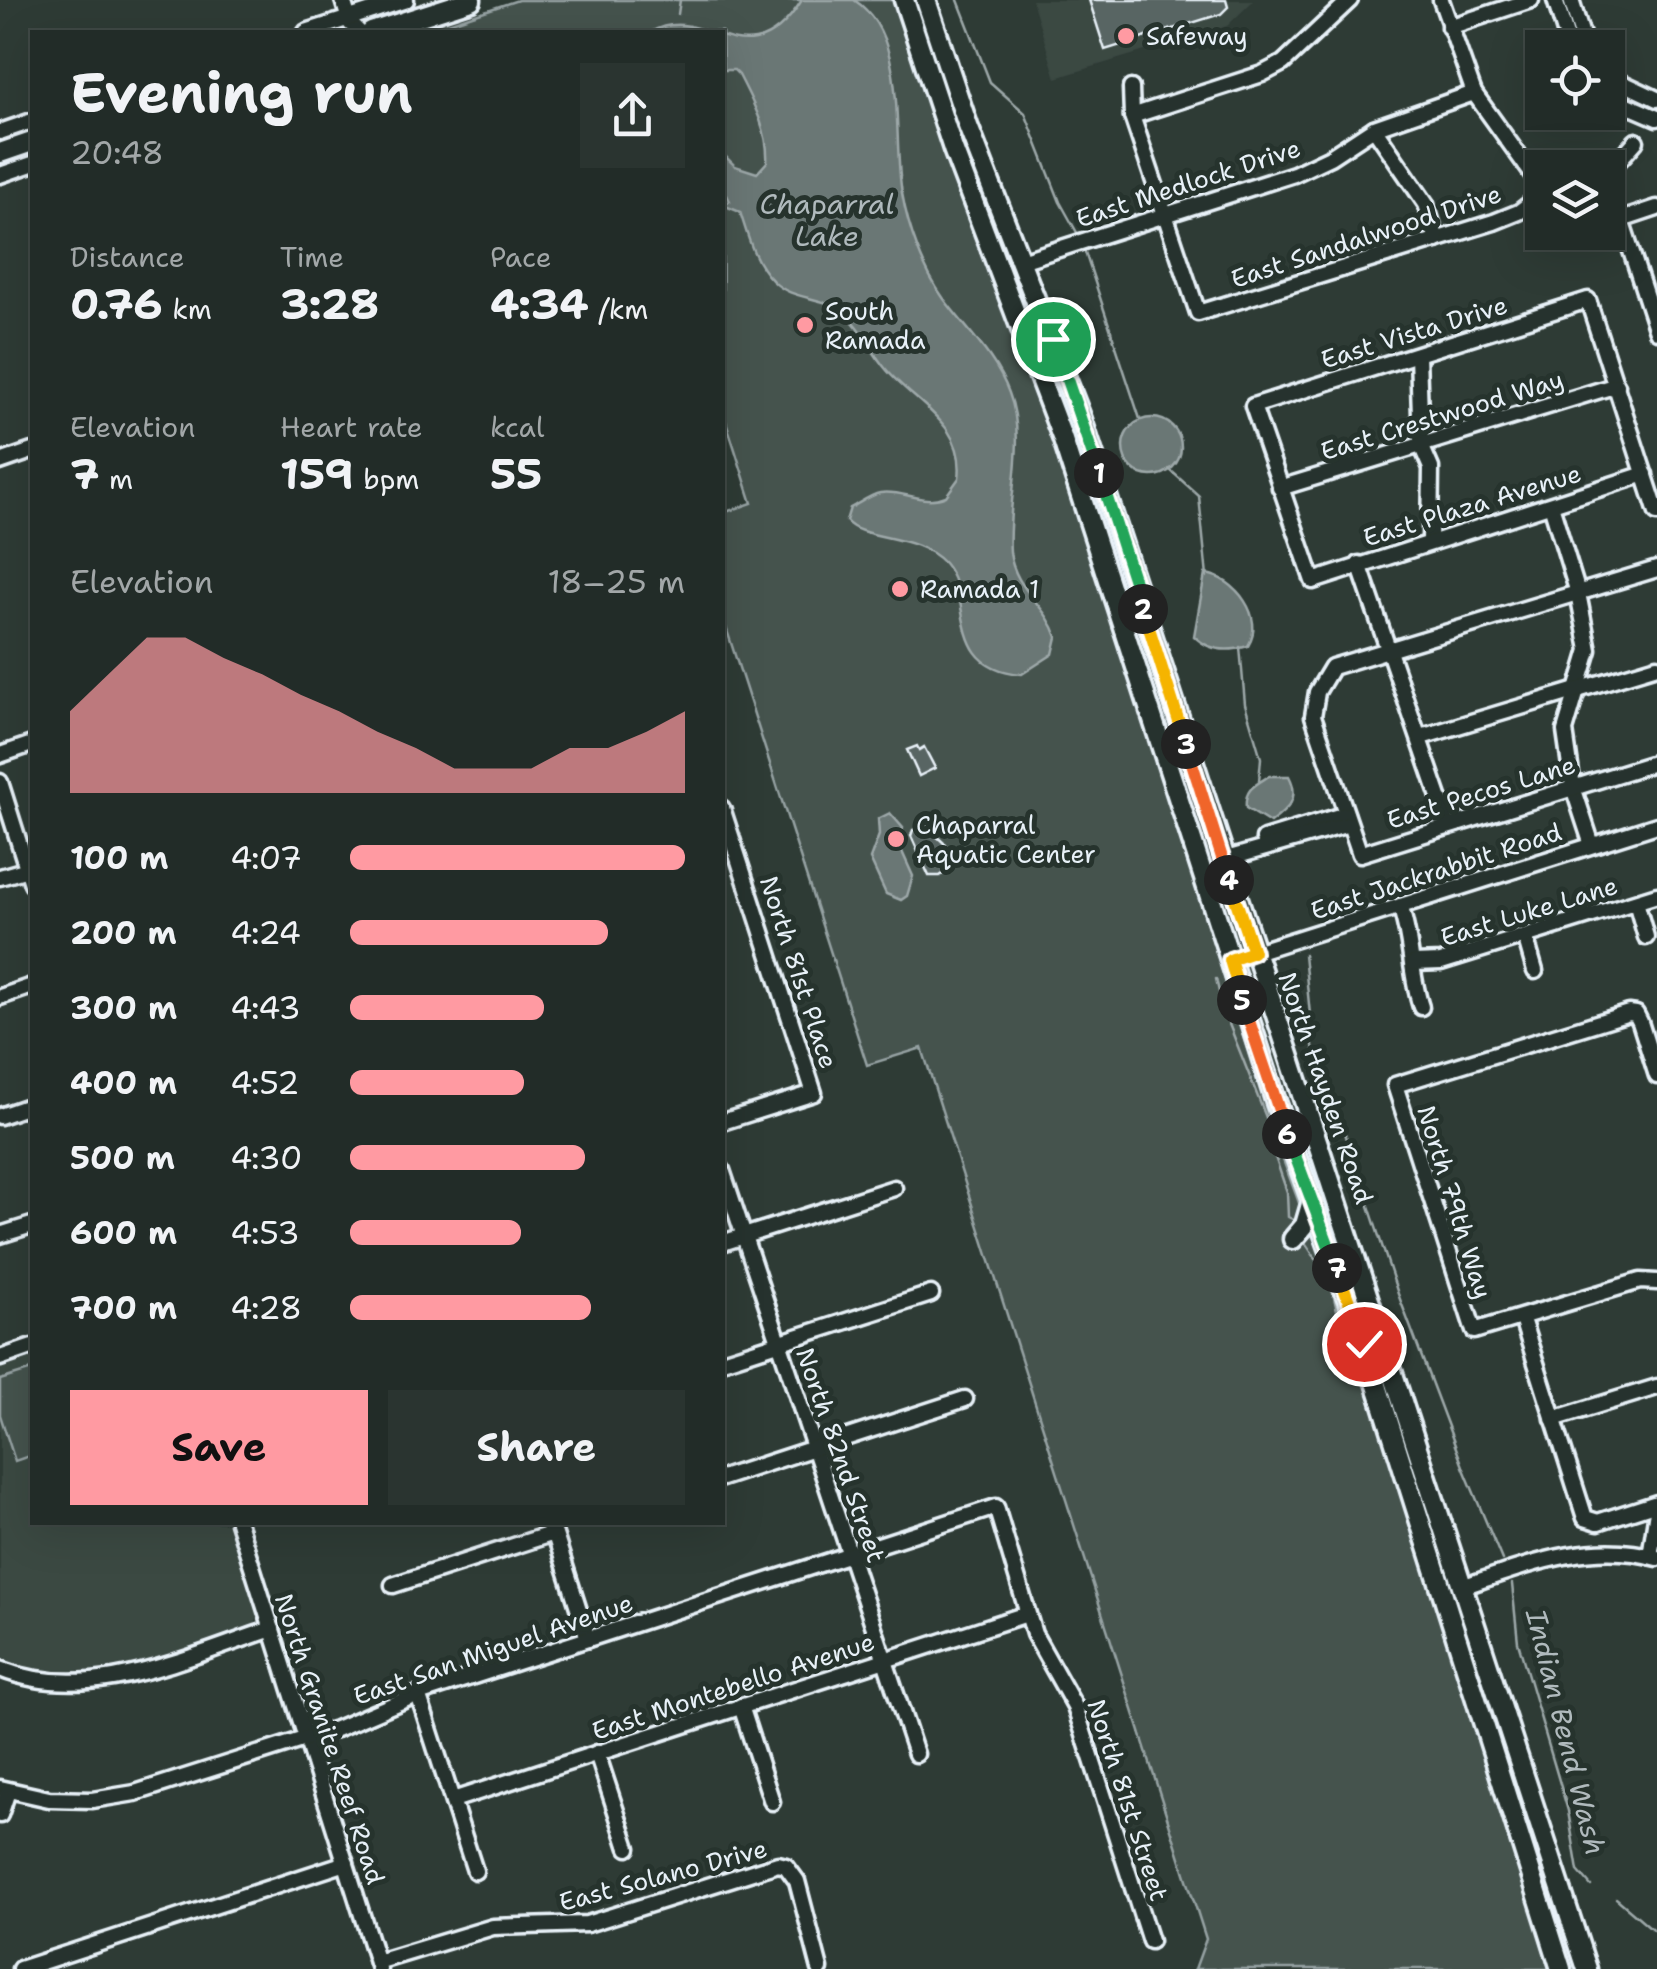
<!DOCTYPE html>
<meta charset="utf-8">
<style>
:root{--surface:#222c28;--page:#2a3430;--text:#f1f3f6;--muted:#a2a7a8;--line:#3f4845;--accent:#ff9aa2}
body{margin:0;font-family:"Shantell Sans",sans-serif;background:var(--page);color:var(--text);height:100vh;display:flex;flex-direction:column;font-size:38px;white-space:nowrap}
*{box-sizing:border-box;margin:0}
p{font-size:32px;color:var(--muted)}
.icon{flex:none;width:55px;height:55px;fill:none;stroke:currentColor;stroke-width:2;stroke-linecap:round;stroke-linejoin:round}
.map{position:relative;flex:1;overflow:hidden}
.details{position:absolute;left:30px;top:30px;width:695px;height:1495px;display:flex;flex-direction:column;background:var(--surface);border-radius:0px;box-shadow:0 10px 40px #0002,0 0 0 2px var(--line)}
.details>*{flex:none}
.controls{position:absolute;left:1525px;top:30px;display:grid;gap:20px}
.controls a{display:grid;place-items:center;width:100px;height:100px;border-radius:0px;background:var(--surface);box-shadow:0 10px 40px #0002,0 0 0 2px var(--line);font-size:50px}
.pin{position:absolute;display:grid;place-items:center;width:85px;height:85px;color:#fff;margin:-42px;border:5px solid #fff;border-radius:50%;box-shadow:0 2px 10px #0007}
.km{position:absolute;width:50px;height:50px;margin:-25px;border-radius:50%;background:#222;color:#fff;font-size:28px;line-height:50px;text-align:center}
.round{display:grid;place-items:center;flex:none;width:105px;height:105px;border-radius:0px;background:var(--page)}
.overview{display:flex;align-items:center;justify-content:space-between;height:170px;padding:0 40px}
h1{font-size:55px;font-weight:700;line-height:75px}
.figures{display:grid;grid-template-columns:repeat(3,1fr);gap:15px;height:170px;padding:10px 40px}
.figures div{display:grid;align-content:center}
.figures b{font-size:42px;font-weight:700}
.figures small{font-size:28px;font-weight:400}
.figures p{font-size:28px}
.chart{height:280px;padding:20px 40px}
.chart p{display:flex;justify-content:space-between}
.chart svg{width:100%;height:180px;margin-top:10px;fill:var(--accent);opacity:.7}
.button{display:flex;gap:20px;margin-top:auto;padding:20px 40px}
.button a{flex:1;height:115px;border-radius:0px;background:var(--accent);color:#111;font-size:40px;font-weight:700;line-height:115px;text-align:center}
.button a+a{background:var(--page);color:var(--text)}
ul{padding:0 40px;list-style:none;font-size:32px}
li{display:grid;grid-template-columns:160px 120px 1fr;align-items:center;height:75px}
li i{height:25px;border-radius:12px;background:var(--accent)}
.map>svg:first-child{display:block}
.built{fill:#3b4843}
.green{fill:#45524e;stroke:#96a2a3;stroke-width:2.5}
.water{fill:#6b7775;stroke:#9da8a9;stroke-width:2.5}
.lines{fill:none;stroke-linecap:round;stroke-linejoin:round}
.stream{stroke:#9da8a9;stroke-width:2.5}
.building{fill:#596563;stroke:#e8f1f8;stroke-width:2.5}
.minor-casing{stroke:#e8f1f8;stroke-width:21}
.major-casing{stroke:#e8f1f8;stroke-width:25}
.minor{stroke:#26332d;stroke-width:14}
.major{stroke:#26332d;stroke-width:18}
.split-1-casing{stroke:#fff;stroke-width:20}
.split-2-casing{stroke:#fff;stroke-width:20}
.split-3-casing{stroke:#fff;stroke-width:20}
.split-4-casing{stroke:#fff;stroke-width:20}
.split-5-casing{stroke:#fff;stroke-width:20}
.split-6-casing{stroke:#fff;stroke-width:20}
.split-7-casing{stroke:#fff;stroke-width:20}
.split-8-casing{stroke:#fff;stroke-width:20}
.split-1{stroke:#22a559;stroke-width:12}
.split-2{stroke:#22a559;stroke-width:12}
.split-3{stroke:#f5b400;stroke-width:12}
.split-4{stroke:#f0652b;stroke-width:12}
.split-5{stroke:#f5b400;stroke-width:12}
.split-6{stroke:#f0652b;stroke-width:12}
.split-7{stroke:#22a559;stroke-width:12}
.split-8{stroke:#f5b400;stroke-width:12}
.poi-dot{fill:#ff9aa2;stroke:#26332d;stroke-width:4}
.labels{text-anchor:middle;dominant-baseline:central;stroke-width:10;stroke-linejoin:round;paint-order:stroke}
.poi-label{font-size:25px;fill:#e8f1f8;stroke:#26332d;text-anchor:start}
.street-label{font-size:25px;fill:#e8f1f8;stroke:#26332d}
.water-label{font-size:28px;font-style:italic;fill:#b0babd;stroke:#26332d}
</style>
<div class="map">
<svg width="1657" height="1969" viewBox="0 0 1657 1969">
<rect width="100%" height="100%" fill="#2e3b35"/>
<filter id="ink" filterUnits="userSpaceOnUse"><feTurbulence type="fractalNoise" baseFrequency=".01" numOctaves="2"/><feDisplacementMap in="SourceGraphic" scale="20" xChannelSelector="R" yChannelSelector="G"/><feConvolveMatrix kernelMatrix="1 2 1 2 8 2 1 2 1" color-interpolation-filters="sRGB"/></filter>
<g filter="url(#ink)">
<g class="built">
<path d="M1032 0H1254L1227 26 1056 78Z"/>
<path d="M32 1355V1522L228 1523 258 1617 253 1628 112 1673 50 1676 0 1662V1366Z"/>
</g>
<g class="green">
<path d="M518 0H895L940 138 1036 383 1276 1141 1302 1211 1323 1247 1412 1518V1535L1462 1674 1471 1716 1501 1800 1549 1969H1195L1206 1939 922 1048 867 1065 723 618V513L752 503 723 412 722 32H421Z"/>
<path d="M32 1370V1455L15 1461 0 1415V1380Z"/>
</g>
<g class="water">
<path d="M802 0H854C909 35 892 137 902 193 908 228 923 270 944 299 966 329 996 357 1009 393 1028 442 1006 501 1010 552 1014 589 1047 605 1057 637L1053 654 1022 674C945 668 975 599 944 563 917 533 862 541 846 521L850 508C860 503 870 495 880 493 903 489 923 506 946 496L959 478C966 423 914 404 885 368 871 351 860 326 843 312 822 295 792 301 773 281 754 262 748 237 740 212L723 205 730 201 726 193 723 195V154L735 166 757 173 767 162C769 131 753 103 739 75L734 70H723L722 32H651C705 0 746 89 802 0Z"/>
<circle cx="1152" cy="447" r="29"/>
<path d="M1205 574C1235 577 1266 618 1248 646 1229 652 1209 651 1194 636Z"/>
<path d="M1269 776H1289C1301 799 1288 809 1270 823L1246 808C1244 789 1255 785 1269 776Z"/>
<path d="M890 813 903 828 900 847 913 876 907 896 901 900 886 894 870 859 879 835 878 819Z"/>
</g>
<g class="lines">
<g class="stream">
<path d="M958 0 990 82 1025 113 1060 202 1080 238"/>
<path d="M678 14 680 0"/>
<path d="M1083 246 1140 419"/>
<path d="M1169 469 1199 496 1207 577"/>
<path d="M1240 647 1245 704 1261 758 1259 781"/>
<path d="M1304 954 1315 1065 1346 1136 1398 1294 1464 1469 1502 1560"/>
<path d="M1216 979 1223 1009 1271 1130 1273 1151 1287 1192 1288 1217 1296 1221"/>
<path d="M1302 1238 1330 1280 1344 1341 1358 1372"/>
<path d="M1512 1584 1518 1642 1568 1811 1578 1871 1591 1886"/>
<path d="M1616 1898 1657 1933"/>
</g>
</g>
<g class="building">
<path d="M1089 0H1226L1228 7 1221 14 1105 50Z"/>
<path d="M917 746 919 750 924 747 935 768 919 776 907 750Z"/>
<path d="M926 826 946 845 949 861 944 864 947 871 940 876H929L911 836 913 830Z"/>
</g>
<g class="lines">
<defs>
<g id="minor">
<path d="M343 0 350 23 359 32"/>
<path d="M1441 0 1474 93 1542 188"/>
<path d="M1555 0 1570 48"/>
<path d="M1571 0 1586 48"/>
<path d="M1449 27 1531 0"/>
<path d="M306 32 406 0"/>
<path d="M1608 76 1657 99"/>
<path d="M1131 88 1132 116 1198 313 1494 222 1519 212 1542 194"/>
<path d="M1608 97 1657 118"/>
<path d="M1132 116 1262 74 1283 63 1350 0"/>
<path d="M1374 128 1426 204 1437 240"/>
<path d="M0 132 32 121"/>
<path d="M1594 168 1621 158 1636 141"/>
<path d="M0 175 32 164"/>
<path d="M1657 208 1621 220 1657 331"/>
<path d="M1021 261 1294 174 1330 157 1374 128 1474 93"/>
<path d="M1418 355 1421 445 1431 468 1430 542"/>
<path d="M0 462 32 451"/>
<path d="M1645 474 1313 581 1253 406 1588 300 1657 513"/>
<path d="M1280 488 1617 385"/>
<path d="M1551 505 1578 593 1589 650 1565 731 1573 787 1592 845"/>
<path d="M1359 564 1449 826"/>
<path d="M1657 569 1332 667 1317 692 1313 716 1360 854 1657 762"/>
<path d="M1421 737 1657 666"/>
<path d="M0 755 32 744"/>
<path d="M0 782 32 884"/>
<path d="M722 808 814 1093 722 1122"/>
<path d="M1264 839 1346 814"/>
<path d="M1223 860 1349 824"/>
<path d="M0 877 28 869"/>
<path d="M1636 902 1646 937"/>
<path d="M1400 906C1412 939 1410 974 1421 1007"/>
<path d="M1525 936 1535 971"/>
<path d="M1230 960 1657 825"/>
<path d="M1414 963 1441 962 1657 895"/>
<path d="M0 997 32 986"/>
<path d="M1657 1076 1640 1022 1636 1014 1629 1013 1395 1085 1474 1331 1640 1281 1657 1282"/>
<path d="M0 1116 32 1105"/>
<path d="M722 1170 916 1754"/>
<path d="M0 1235 32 1225"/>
<path d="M722 1243 894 1188"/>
<path d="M1522 1319 1585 1518 1598 1522 1657 1503"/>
<path d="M0 1358 32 1347"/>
<path d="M722 1361 931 1294"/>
<path d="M1553 1419 1657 1387"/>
<path d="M722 1478 965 1399"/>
<path d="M238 1522 379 1969"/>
<path d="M551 1522 588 1639"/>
<path d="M1650 1556 1657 1511"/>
<path d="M393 1585 554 1533"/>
<path d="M1465 1586C1527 1565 1591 1539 1657 1558"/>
<path d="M0 1669C90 1705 186 1657 272 1629"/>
<path d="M418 1694 475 1871"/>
<path d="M741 1706 772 1802"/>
<path d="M597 1753 628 1848"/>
<path d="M0 1788 49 1799 92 1800 135 1793 336 1729 418 1694 996 1507 1034 1634 1075 1707 1150 1941"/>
<path d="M453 1800 1027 1614"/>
<path d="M0 1815 8 1791"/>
<path d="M377 1962 493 1927 587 1924 778 1864 786 1866 797 1881 820 1969"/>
<path d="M20 1969 346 1863"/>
</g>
<g id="major">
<path d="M904 0 953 149 1062 437 1275 1099 1364 1344 1561 1969"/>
<path d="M926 0 968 126 1082 420 1587 1969"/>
<path d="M371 32 471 0"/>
<path d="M0 153 32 142"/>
<path d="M1293 1239 1305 1225 1312 1201"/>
</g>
</defs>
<use href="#minor" class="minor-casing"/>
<use href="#major" class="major-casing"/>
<use href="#minor" class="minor"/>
<use href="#major" class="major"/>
</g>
</g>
<g class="lines" filter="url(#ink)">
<defs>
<path id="split-1" d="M1053 339 1099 473"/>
<path id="split-2" d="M1099 473 1143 609"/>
<path id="split-3" d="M1143 609 1186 744"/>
<path id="split-4" d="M1186 744 1229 880"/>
<path id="split-5" d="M1229 880 1253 952 1230 960 1242 1000"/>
<path id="split-6" d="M1242 1000 1287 1134"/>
<path id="split-7" d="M1287 1134 1337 1268"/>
<path id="split-8" d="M1337 1268 1364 1344"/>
</defs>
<use href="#split-1" class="split-1-casing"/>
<use href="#split-2" class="split-2-casing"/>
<use href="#split-3" class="split-3-casing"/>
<use href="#split-4" class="split-4-casing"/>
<use href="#split-5" class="split-5-casing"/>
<use href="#split-6" class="split-6-casing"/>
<use href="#split-7" class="split-7-casing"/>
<use href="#split-8" class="split-8-casing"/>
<use href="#split-1" class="split-1"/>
<use href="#split-2" class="split-2"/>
<use href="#split-3" class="split-3"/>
<use href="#split-4" class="split-4"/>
<use href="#split-5" class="split-5"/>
<use href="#split-6" class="split-6"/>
<use href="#split-7" class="split-7"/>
<use href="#split-8" class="split-8"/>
</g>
<g class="poi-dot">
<circle cx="1126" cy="36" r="10"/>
<circle cx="805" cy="325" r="10"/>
<circle cx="900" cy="589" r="10"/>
<circle cx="896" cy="839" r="10"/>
</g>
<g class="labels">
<g class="poi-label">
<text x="1146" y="36">Safeway</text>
<text x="825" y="311">South<tspan x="825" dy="29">Ramada</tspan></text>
<text x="920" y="589">Ramada 1</text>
<text x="916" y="825">Chaparral<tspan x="916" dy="29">Aquatic Center</tspan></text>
</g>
<g class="street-label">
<text transform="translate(1188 183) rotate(-18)">East Medlock Drive</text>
<text transform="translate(1366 236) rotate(-18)">East Sandalwood Drive</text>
<text transform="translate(1414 332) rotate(-17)">East Vista Drive</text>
<text transform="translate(1442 415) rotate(-17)">East Crestwood Way</text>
<text transform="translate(1472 505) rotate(-17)">East Plaza Avenue</text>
<text transform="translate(1481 792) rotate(-17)">East Pecos Lane</text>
<text transform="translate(1436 871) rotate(-18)">East Jackrabbit Road</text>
<text transform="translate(1529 911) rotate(-17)">East Luke Lane</text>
<text transform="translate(799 972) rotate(72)">North 81st Place</text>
<text transform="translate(1326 1088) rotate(71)">North Hayden Road</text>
<text transform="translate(1455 1202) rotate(73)">North 79th Way</text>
<text transform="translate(841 1455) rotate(71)">North 82nd Street</text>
<text transform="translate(493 1649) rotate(-19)">East San Miguel Avenue</text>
<text transform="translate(733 1686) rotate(-18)">East Montebello Avenue</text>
<text transform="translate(330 1739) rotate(72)">North Granite Reef Road</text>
<text transform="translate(1128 1800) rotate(72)">North 81st Street</text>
<text transform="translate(663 1875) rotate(-15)">East Solano Drive</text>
</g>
<g class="water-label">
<text x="827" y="204">Chaparral<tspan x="827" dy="32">Lake</tspan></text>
<text transform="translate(1566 1732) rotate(76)">Indian Bend Wash</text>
</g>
</g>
</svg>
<div class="controls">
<a><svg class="icon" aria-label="locate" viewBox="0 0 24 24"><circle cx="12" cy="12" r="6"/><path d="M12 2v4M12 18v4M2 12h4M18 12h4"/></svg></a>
<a><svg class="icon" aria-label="layers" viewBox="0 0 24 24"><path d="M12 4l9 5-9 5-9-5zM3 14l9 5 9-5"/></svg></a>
</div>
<div class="pin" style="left:1053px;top:339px;background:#1e9e55"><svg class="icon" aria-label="arrive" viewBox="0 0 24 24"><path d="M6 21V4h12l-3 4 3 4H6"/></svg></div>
<div class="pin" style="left:1364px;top:1344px;background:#d93025"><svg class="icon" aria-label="check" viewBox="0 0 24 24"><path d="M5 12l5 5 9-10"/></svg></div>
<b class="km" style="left:1099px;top:473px">1</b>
<b class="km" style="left:1143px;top:609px">2</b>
<b class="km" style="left:1186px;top:744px">3</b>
<b class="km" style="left:1229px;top:880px">4</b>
<b class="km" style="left:1242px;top:1000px">5</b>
<b class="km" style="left:1287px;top:1134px">6</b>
<b class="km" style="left:1337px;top:1268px">7</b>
<section class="details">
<div class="overview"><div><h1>Evening run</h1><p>20:48</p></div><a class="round"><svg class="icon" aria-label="share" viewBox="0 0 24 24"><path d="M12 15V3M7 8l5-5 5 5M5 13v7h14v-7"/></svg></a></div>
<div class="figures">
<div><p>Distance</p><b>0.76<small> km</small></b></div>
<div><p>Time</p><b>3:28</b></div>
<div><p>Pace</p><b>4:34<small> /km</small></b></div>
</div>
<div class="figures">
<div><p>Elevation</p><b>7<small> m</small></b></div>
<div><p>Heart rate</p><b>159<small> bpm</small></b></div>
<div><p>kcal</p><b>55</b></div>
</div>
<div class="chart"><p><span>Elevation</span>18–25 m</p>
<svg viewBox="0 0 160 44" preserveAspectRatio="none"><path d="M0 44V24L10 15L20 6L30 6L40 11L50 15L60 20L70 24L80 29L90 33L100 38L110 38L120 38L130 33L140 33L150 29L160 24V44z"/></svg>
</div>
<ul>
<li><b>100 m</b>4:07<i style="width:100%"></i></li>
<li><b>200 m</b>4:24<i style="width:77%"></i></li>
<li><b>300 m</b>4:43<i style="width:58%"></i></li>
<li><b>400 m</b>4:52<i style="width:52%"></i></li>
<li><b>500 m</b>4:30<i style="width:70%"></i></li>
<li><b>600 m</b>4:53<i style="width:51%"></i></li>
<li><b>700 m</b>4:28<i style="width:72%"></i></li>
</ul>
<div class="button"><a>Save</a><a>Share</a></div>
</section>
</div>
